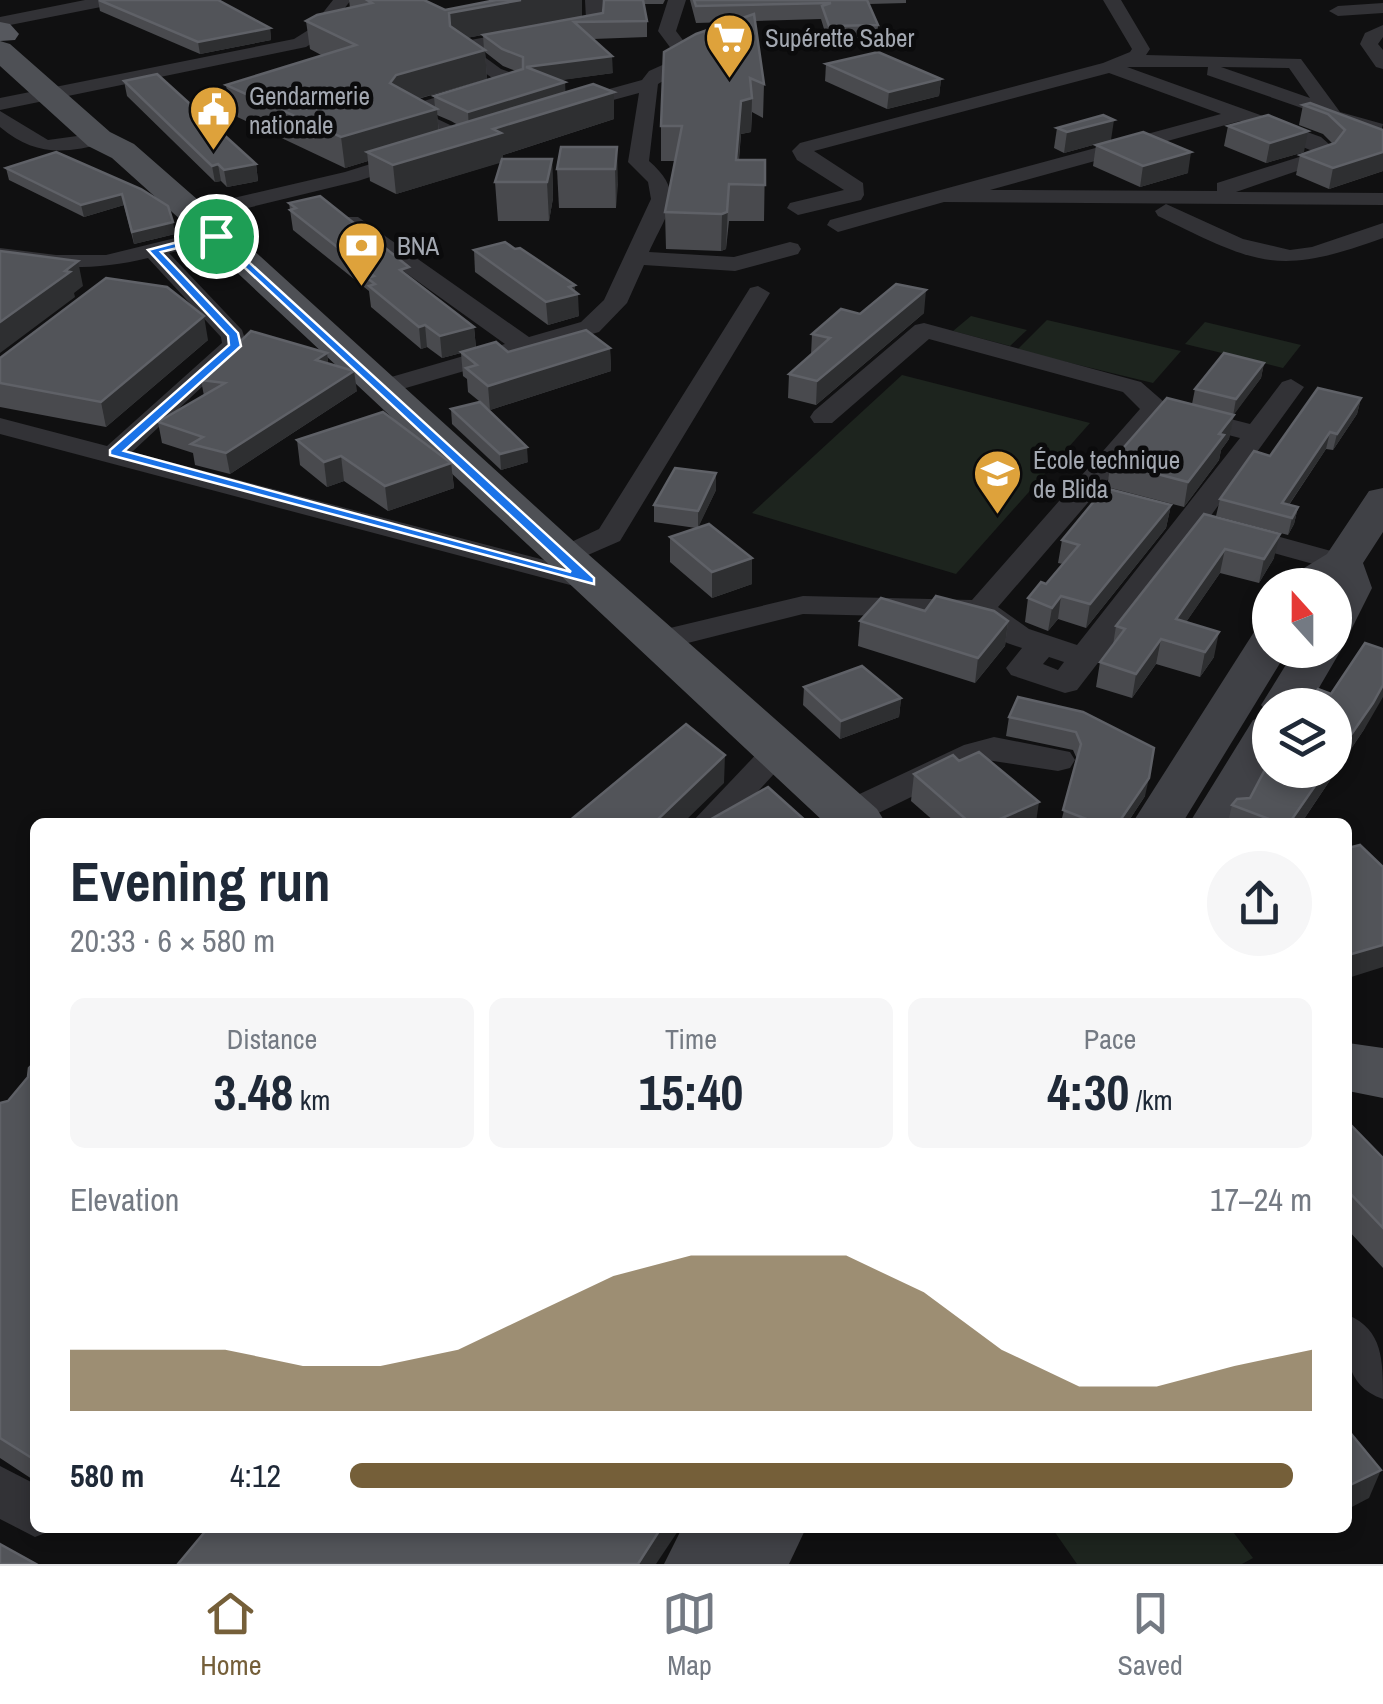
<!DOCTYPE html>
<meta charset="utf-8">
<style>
:root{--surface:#fff;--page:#f6f6f7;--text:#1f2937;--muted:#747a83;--line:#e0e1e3;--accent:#755f39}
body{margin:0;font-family:"Archivo Narrow",sans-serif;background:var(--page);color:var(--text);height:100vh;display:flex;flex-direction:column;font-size:38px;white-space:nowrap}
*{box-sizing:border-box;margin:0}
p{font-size:32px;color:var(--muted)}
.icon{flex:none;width:55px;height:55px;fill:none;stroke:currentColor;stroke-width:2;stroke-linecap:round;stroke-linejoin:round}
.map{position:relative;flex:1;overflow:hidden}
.side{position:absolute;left:30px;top:818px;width:1322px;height:715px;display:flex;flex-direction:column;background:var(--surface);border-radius:15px;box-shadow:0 5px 15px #0003}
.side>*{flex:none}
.needle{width:65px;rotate:339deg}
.fabs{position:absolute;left:1252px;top:568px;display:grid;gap:20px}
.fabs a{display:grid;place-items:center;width:100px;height:100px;border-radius:50%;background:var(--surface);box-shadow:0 5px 15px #0003;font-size:50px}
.pin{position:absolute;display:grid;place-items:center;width:85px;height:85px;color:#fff;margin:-42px;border:5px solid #fff;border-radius:50%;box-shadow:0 2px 10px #0007}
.round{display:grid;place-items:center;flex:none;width:105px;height:105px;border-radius:52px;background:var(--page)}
.summary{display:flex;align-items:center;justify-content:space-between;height:170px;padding:0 40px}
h1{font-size:55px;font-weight:700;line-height:75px}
.figures{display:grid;grid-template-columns:repeat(3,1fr);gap:15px;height:170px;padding:10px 40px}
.figures div{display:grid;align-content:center;border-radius:15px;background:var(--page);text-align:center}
.figures b{font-size:50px;font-weight:700}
.figures small{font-size:28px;font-weight:400}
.figures p{font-size:28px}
.chart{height:280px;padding:20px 40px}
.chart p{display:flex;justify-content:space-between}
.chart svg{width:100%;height:180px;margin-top:10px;fill:var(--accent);opacity:.7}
ul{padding:0 40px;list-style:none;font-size:32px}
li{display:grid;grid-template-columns:160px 120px 1fr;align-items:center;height:75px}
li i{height:25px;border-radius:12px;background:var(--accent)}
.tabs{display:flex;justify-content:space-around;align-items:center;height:140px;border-top:2px solid var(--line);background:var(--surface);font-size:28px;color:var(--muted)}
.tabs a{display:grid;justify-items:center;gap:5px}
.tabs .selected{color:var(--accent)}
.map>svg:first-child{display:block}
.green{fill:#1d241e}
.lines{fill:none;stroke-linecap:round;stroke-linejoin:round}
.minor{fill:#323236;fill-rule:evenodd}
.secondary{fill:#404146;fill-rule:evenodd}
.primary{fill:#4e5055;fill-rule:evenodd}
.trunk{fill:#56585e;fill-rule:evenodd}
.wall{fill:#494a4e;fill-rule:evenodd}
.shaded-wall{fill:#2e2f31}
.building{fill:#525459;stroke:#5f6167;stroke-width:2.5}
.route{fill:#1a73e8;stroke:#fff;stroke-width:2.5;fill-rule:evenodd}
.labels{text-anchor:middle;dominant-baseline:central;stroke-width:9;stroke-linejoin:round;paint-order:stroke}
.far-poi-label{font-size:25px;fill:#a3a8b1;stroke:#0b0b0c;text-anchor:start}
</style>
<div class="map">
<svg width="1383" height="1564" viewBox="0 0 1383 1564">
<rect width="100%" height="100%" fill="#101011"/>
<g class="green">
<path d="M971 316 1027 330 1010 346 953 331Z"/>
<path d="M1047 320 1181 351 1153 383 1017 350Z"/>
<path d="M1205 322 1301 345 1283 368 1185 344Z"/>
<path d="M902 375 1090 423 956 574 752 513Z"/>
<path d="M1052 1528H1230L1253 1558 1242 1564H1077Z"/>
</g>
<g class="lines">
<g class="minor">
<path d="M85 0H120L111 5 0 27V17Z"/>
<path d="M333 0H351L322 37 306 47 0 110V98L294 39 310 29Z"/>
<path d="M585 0H603L601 27 475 50 501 69 521 76V84L425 113 473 136V144H459L397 112 400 108 495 80 454 51V43L586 19Z"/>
<path d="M668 0H686L676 31 698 60 658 84 649 161C687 194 667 212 649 252L734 257 790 242 798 244 801 249 798 254 735 271 644 265 627 303 599 332 392 392H374L370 387 374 382 505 344 342 227 339 222 342 217H358L529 337 581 322 604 300 651 199 648 182 628 162 639 93 569 112 559 106 562 102 642 80 649 71 678 58 658 31Z"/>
<path d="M1103 0H1121L1150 49 1146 55 1301 59 1340 112 1383 124 1380 135 1326 120 1322 115 1207 75 1208 67H1127L1321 137 1337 151 1329 160 1236 192 1383 193V205L944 202 838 232 827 225 830 220 1221 114 1109 73 814 151 863 183 864 195 861 200 798 215 787 208 790 203 844 190 797 160 792 151 800 143 1103 63 1130 52 1132 49ZM1221 67 1289 68 1310 98ZM1240 121 1315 152 1217 183V191L990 190Z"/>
<path d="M1383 3V13L1338 16 1329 11 1338 6Z"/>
<path d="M1383 25V37L1378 44 1383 50V69L1376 67 1360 44 1365 33Z"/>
<path d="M0 111 48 140 99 133 109 139 106 143C63 154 35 156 0 127Z"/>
<path d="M415 150 425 156 422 160 358 181 194 221 183 214 186 209 345 172Z"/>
<path d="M1166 204 1243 239 1290 250 1312 247 1383 223V238C1276 277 1257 264 1158 216L1155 211Z"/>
<path d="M216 228 224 230 227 235 224 240 169 253 242 330 247 345 132 452 552 562 548 557 552 551 599 529 750 288 758 286 770 293 620 541 565 565 600 575 604 581 600 587 589 590 0 434V418L107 446 222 343 221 337 148 258C97 271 52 268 0 262V248L56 255H106Z"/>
<path d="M924 323 1141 382 1164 402 1250 424 1282 382 1291 379 1304 387 1202 528 1077 690 1065 693 1011 675 1006 668 1022 648 1007 643 973 618 803 614 656 651 645 648 640 641 645 634 803 596 972 600 1140 409 1123 392 929 339 832 423H814L810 417 814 411 915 325ZM1161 418 1240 438 1077 645 1029 629 998 607ZM1049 657 1064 662 1058 670 1043 664Z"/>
<path d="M1233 524 1353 557 1357 563 1353 569 1342 572 1223 539 1218 533 1223 527Z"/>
<path d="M994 737 1070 752 1075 760 1070 768 1058 771 987 760 860 822H836L829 814 834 806 964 745Z"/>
<path d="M778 740 790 744 795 751 730 822H692L766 744Z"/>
<path d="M1348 1315C1383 1330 1383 1360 1383 1399 1343 1385 1346 1351 1348 1315Z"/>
<path d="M0 1466 35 1484V1528L53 1530 35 1537 0 1519Z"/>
</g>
<g class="secondary">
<path d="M1383 488V532L1363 563 1372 588 1351 630 1335 634V585H1284L1291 576 1327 554 1369 491Z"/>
<path d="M1270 628V650H1288L1183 822H1133L1254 632Z"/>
<path d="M1335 642 1341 650 1309 705H1270L1271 770 1240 822H1190L1253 720 1270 715 1261 705 1295 650H1335Z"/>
<path d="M682 1528H806L789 1564H664Z"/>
</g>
<g class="primary">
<path d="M0 41 10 44 110 132 134 144 206 207 580 547 877 809 885 822H824L182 221 112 158 88 146 0 66Z"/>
<path d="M1348 1043 1383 1048V1098L1348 1091Z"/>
</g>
<path class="trunk" d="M0 22 10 24 19 34 15 40 0 41Z"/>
</g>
<g class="wall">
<path d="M98 0 270 28 271 40 200 54 100 11Z"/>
<path d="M349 0H424L445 10 582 16 466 38 484 50 483 35 603 13 604 0H665L663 4H644L647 21V37L593 39 613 73 560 80 565 92 614 119 503 155V159H552L553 198 549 221H498L495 182 501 162 396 194 370 181 368 161 345 168 231 114 226 85 323 56 310 49 306 21 350 8ZM485 52 503 66 516 71 434 96 435 108 418 99 487 79ZM437 115 451 121 458 125 439 131Z"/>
<path d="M690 0H906V3L869 4 878 25 877 41 828 42 821 19 755 21 764 84 763 118 752 112 751 132 741 134 739 160H765L764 221H729L726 249 721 251 666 249 665 212 675 161H661V126L732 22 696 23Z"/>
<path d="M826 64 941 79 939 96 887 109 825 81Z"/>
<path d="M124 81 256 164 258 181 227 187 221 181 215 182 127 96Z"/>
<path d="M1303 105 1383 130V171L1329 189 1296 175 1300 155 1333 144 1323 134 1299 125Z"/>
<path d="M1228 126 1304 152 1266 163 1224 146Z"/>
<path d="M1057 128 1111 140 1064 153 1054 148Z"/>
<path d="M1096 145 1188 173 1140 187 1093 166Z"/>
<path d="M617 147 616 208H559L557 169Z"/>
<path d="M56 152 175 234 134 244 124 205 84 217 9 180 6 168Z"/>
<path d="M289 203 410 277 474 327 476 348 508 352 610 348 611 371 490 410 468 392 467 379 463 376 461 353 442 358 427 347 421 349 371 307 369 291 293 230Z"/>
<path d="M474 250 575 291 579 316 548 325 475 272Z"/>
<path d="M924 313 816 405 788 398 789 374 811 355 812 334Z"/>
<path d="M208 340 106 427 0 407V358Z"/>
<path d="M327 353 328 363 357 391 230 474 195 465 193 453 162 443 158 422 204 396 201 380Z"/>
<path d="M1264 363 1261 378 1233 415 1229 439 1221 450 1219 460 1184 507 1107 487 1111 462 1192 404 1195 389Z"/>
<path d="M1361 398 1357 414 1333 450 1326 449 1289 505 1298 507 1294 524 1288 535 1216 516 1220 499 1270 456Z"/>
<path d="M451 409 528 462 501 470 452 424Z"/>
<path d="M297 440 451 463 454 488 388 511 344 481 327 487 300 465Z"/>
<path d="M716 490 698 527 752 558V584L712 598 670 562V537L696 528 654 522V505Z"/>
<path d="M1171 505 1166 528 1086 628 1058 619 1048 631 1025 622 1028 598 1046 584 1063 564 1058 563 1062 540Z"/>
<path d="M1204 514 1274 558 1259 583 1220 573 1186 622 1214 657 1200 677 1156 664 1132 698 1096 687 1100 662 1113 645 1116 626Z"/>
<path d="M925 611 1008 621 1005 646 975 683 858 646 860 621Z"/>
<path d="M804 687 901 698 899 717 840 739 803 705Z"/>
<path d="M1083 712 1145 796 1128 822H1061L1077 759 1073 750 1006 736 1009 717Z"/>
<path d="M1365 728 1302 822H1228L1232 805 1250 798Z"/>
<path d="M914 774 1036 822H935L911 801Z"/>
<path d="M35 1062V1481L0 1458V1103L8 1101 28 1077Z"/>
<path d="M1348 1122 1383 1158V1268L1348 1230Z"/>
</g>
<g class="shaded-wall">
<path d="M521 0H582V16L451 41 449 13Z"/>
<path d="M270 28 271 40 200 54 198 42Z"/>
<path d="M485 50 487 79 399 104 390 83 396 75Z"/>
<path d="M612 56 613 73 527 85 526 67Z"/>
<path d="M941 79 939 96 887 109 889 92Z"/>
<path d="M565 82 566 100 469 130 468 112Z"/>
<path d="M614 92V119L503 155V162L396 194 393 165 493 129Z"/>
<path d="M752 98 751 132 741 134 736 185V160L741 101Z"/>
<path d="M437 109 439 139 367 152 368 161 345 168 341 137Z"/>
<path d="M1114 120 1111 140 1064 153 1067 132Z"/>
<path d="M1308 131 1304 152 1266 163 1270 143Z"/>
<path d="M617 147 618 185 616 208 615 169Z"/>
<path d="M1191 152 1188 173 1140 187 1143 166Z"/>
<path d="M1383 152V171L1329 189 1333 168Z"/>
<path d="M552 159 553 198 549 221 547 182Z"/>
<path d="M218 164 221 181 215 182 212 166Z"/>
<path d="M256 164 258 181 227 187 224 170Z"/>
<path d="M729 184 726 249 721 251 722 214Z"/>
<path d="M122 194 124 205 84 217 81 205Z"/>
<path d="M173 222 175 234 134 244 132 232Z"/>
<path d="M78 261 83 286 74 293 75 297 0 353V322Z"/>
<path d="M575 285V294H578L579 316 548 325 546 302 569 287Z"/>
<path d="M926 290 924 313 816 405 817 381Z"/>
<path d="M204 316 208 340 106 427 101 402Z"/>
<path d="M425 325 427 347 421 349 419 327Z"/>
<path d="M474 327 476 349 442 358 440 336Z"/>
<path d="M610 348 611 371 490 410 488 386Z"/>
<path d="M327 353 329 373 316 360Z"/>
<path d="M1264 363 1261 378 1233 416 1236 399Z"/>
<path d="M354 371 357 391 230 474 226 453Z"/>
<path d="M1361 398 1357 414 1333 450 1337 434Z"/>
<path d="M1234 415 1229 439 1221 450 1219 460 1184 507 1188 482Z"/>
<path d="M1330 432 1326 449 1282 515V503Z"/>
<path d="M527 447 528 462 501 470 500 454Z"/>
<path d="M341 456 344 481 327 487 324 462Z"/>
<path d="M451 463 454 488 388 511 385 486Z"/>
<path d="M716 473V490L698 528V511Z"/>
<path d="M1171 505 1166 528 1086 628 1090 604Z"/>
<path d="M1298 507 1294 524 1288 535 1292 518Z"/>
<path d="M1280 534 1274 558 1259 583 1264 559Z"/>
<path d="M1225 549 1220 573 1171 644 1176 619Z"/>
<path d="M752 558V584L712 598V572Z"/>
<path d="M1061 596 1058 619 1048 631 1052 608Z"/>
<path d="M1008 621 1005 646 975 683 978 658Z"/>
<path d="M1219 632 1214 657 1200 677 1205 652Z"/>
<path d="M1161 639 1156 664 1132 698 1136 674Z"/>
<path d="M1383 685V697L1365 728 1302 822H1290L1326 770H1335V758Z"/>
<path d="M901 698 899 717 840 739 841 721Z"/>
<path d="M725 755 724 783 684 822H655Z"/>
<path d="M1149 778 1145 796 1128 822H1119Z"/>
<path d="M1039 802 1036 822H993Z"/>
<path d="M1383 945V967L1348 978V955Z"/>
<path d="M1381 1470 1369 1498 1348 1509V1486Z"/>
<path d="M661 1528H680L656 1564H638Z"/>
</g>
<g class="building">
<path d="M99 0H218L270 28 198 42Z"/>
<path d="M367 0H424L445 10 496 0H521L449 13 450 26 485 50 396 75 390 83 437 109 341 137 226 85 356 45 306 21 317 15 372 3Z"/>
<path d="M604 0H643L647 21 574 22 612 56 526 67 565 82 468 112 434 96 523 69V57L502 49 483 35 603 13Z"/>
<path d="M694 0H867L878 25 829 26 822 6 831 3 696 6Z"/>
<path d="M754 14 764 84 750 78 752 98 741 101 736 160H765V185L729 184 727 212 722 214 665 212 682 126H661L664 52 696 34Z"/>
<path d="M878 52 941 79 889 92 826 64Z"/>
<path d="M157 74 256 164 224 170 218 164 212 166 124 81Z"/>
<path d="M593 84 614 92 493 129 501 133 393 165 367 152Z"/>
<path d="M1310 103 1383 130V152L1333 168 1300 155 1335 143 1345 130 1328 114 1303 105Z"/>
<path d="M1103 115 1114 120 1067 132 1057 128Z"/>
<path d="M1268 115 1308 131 1270 143 1228 126Z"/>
<path d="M1143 132 1191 152 1143 166 1096 145Z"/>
<path d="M561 147H617L615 169H557Z"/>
<path d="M56 152 141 189 168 206 173 222 132 232 122 194 81 205 6 168Z"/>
<path d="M502 159H552L547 182H495Z"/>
<path d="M320 196 409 267 400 270 474 327 440 336 425 325 419 327 369 286 375 284 367 278 374 276 290 210 296 208 289 203Z"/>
<path d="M505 242 515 249 520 248 575 285 569 287 578 294 546 302 474 250Z"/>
<path d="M0 251 78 261 65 271 70 272 0 322Z"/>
<path d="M106 278 167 287 204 316 101 402 0 383V358Z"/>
<path d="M896 284 926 290 817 381 789 374 830 338 812 334 841 309 860 314Z"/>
<path d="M586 330 610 348 488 386 466 368 477 365 461 352 496 342 508 352Z"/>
<path d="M251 331 327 353 316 360 354 371 226 453 191 444 203 437 158 422 225 383 201 380Z"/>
<path d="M1224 353 1264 363 1236 399 1195 389Z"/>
<path d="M1318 388 1361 398 1337 434 1330 432 1282 503 1298 507 1292 518 1220 499 1254 451 1270 456Z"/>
<path d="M1167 398 1234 415 1219 434 1224 435 1188 482 1111 462Z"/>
<path d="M480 402 527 447 500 454 451 409Z"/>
<path d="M383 412 451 463 385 486 341 456 324 462 297 440Z"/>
<path d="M675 468 716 473 698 511 654 505Z"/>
<path d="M1105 488 1171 505 1090 604 1061 596 1052 608 1028 598 1041 582 1046 584 1079 545 1062 540Z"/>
<path d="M1204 514 1280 534 1264 559 1225 549 1176 619 1219 632 1205 652 1161 639 1136 674 1100 662 1125 629 1116 626Z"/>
<path d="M709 524 752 558 712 572 670 537Z"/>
<path d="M936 596 994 611 1008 621 978 658 860 621 881 598 925 611Z"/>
<path d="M1365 643 1383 649V685L1373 703 1335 758V705H1306L1318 689 1331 694Z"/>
<path d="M862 666 901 698 841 721 804 687Z"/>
<path d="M1018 697 1083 712 1154 748 1149 778 1119 822H1094L1063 810 1081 744 1076 732 1009 717Z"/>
<path d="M686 724 725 755 655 822H568Z"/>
<path d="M979 752 1039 802 993 822H969L914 774 953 755 959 761Z"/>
<path d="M1270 760V770H1326L1290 822H1277L1232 805 1237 799 1250 798Z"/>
<path d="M768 787 807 822H706Z"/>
<path d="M1360 845 1383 867V945L1348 955V848Z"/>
<path d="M35 1062V1460L0 1438V1103L8 1101 28 1077 29 1068Z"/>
<path d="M1348 1122 1383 1158V1228L1348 1191Z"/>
<path d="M1348 1430 1381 1470 1348 1486Z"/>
<path d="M208 1528H661L638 1564H178Z"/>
<path d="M0 1544 36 1564H0Z"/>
</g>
<path class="route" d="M216 232 594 578V584L110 455V450L229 345 228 336 148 250ZM214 239 571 572 124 451 241 346 238 333 161 252Z"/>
<defs>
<symbol id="supermarket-pin" viewBox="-11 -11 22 30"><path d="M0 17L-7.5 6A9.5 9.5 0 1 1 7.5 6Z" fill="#dea23b" stroke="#0b0b0c"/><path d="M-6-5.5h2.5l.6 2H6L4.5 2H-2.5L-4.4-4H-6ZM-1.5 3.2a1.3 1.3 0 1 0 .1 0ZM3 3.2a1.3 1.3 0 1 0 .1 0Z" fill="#fff"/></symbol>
<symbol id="civic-pin" viewBox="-11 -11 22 30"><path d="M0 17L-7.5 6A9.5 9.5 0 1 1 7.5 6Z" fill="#dea23b" stroke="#0b0b0c"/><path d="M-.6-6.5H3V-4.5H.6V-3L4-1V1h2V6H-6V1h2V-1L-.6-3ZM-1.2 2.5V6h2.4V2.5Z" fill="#fff"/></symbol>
<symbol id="bank-pin" viewBox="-11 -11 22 30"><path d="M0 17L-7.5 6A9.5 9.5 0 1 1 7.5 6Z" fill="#dea23b" stroke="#0b0b0c"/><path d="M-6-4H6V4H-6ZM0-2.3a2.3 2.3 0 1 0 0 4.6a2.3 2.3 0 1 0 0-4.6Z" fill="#fff"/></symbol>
<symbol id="university-pin" viewBox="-11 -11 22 30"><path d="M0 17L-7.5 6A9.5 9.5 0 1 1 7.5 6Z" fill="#dea23b" stroke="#0b0b0c"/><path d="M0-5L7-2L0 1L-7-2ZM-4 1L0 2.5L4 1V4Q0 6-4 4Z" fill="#fff"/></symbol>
</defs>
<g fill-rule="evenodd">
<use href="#supermarket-pin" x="702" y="10" width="55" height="75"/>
<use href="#civic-pin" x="186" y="82" width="55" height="75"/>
<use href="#bank-pin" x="334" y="218" width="55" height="75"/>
<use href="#university-pin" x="970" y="446" width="55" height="75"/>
</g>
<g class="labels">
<g class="far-poi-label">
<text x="765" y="38">Supérette Saber</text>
<text x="249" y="96">Gendarmerie<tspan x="249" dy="29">nationale</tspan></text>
<text x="397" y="246">BNA</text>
<text x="1033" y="460">École technique<tspan x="1033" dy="29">de Blida</tspan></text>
</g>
</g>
</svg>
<div class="fabs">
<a><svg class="needle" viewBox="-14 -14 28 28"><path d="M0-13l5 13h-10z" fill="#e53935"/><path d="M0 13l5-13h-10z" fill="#747a83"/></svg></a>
<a><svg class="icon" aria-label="layers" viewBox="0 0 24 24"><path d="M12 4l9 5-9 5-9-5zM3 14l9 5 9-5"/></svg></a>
</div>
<div class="pin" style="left:216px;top:236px;background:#1e9e55"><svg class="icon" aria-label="arrive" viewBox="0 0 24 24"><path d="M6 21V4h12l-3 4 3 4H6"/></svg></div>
<section class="side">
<div class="summary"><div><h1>Evening run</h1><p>20:33 · 6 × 580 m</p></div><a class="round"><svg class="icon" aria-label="share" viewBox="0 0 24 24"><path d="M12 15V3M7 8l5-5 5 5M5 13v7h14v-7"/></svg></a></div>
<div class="figures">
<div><p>Distance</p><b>3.48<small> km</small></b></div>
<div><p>Time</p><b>15:40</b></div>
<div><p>Pace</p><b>4:30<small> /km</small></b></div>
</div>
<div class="chart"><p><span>Elevation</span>17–24 m</p>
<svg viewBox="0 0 160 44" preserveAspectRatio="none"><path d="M0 44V29L10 29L20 29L30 33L40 33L50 29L60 20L70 11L80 6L90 6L100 6L110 15L120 29L130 38L140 38L150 33L160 29V44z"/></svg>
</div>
<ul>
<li><b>580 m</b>4:12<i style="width:98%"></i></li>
</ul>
</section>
</div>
<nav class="tabs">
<a class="selected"><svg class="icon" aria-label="home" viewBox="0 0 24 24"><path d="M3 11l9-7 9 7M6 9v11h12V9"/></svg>Home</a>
<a><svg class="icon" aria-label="map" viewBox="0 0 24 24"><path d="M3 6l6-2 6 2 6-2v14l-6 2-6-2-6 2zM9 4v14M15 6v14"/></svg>Map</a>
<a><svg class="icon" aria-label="saved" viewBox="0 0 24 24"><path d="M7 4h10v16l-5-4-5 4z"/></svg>Saved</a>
</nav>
